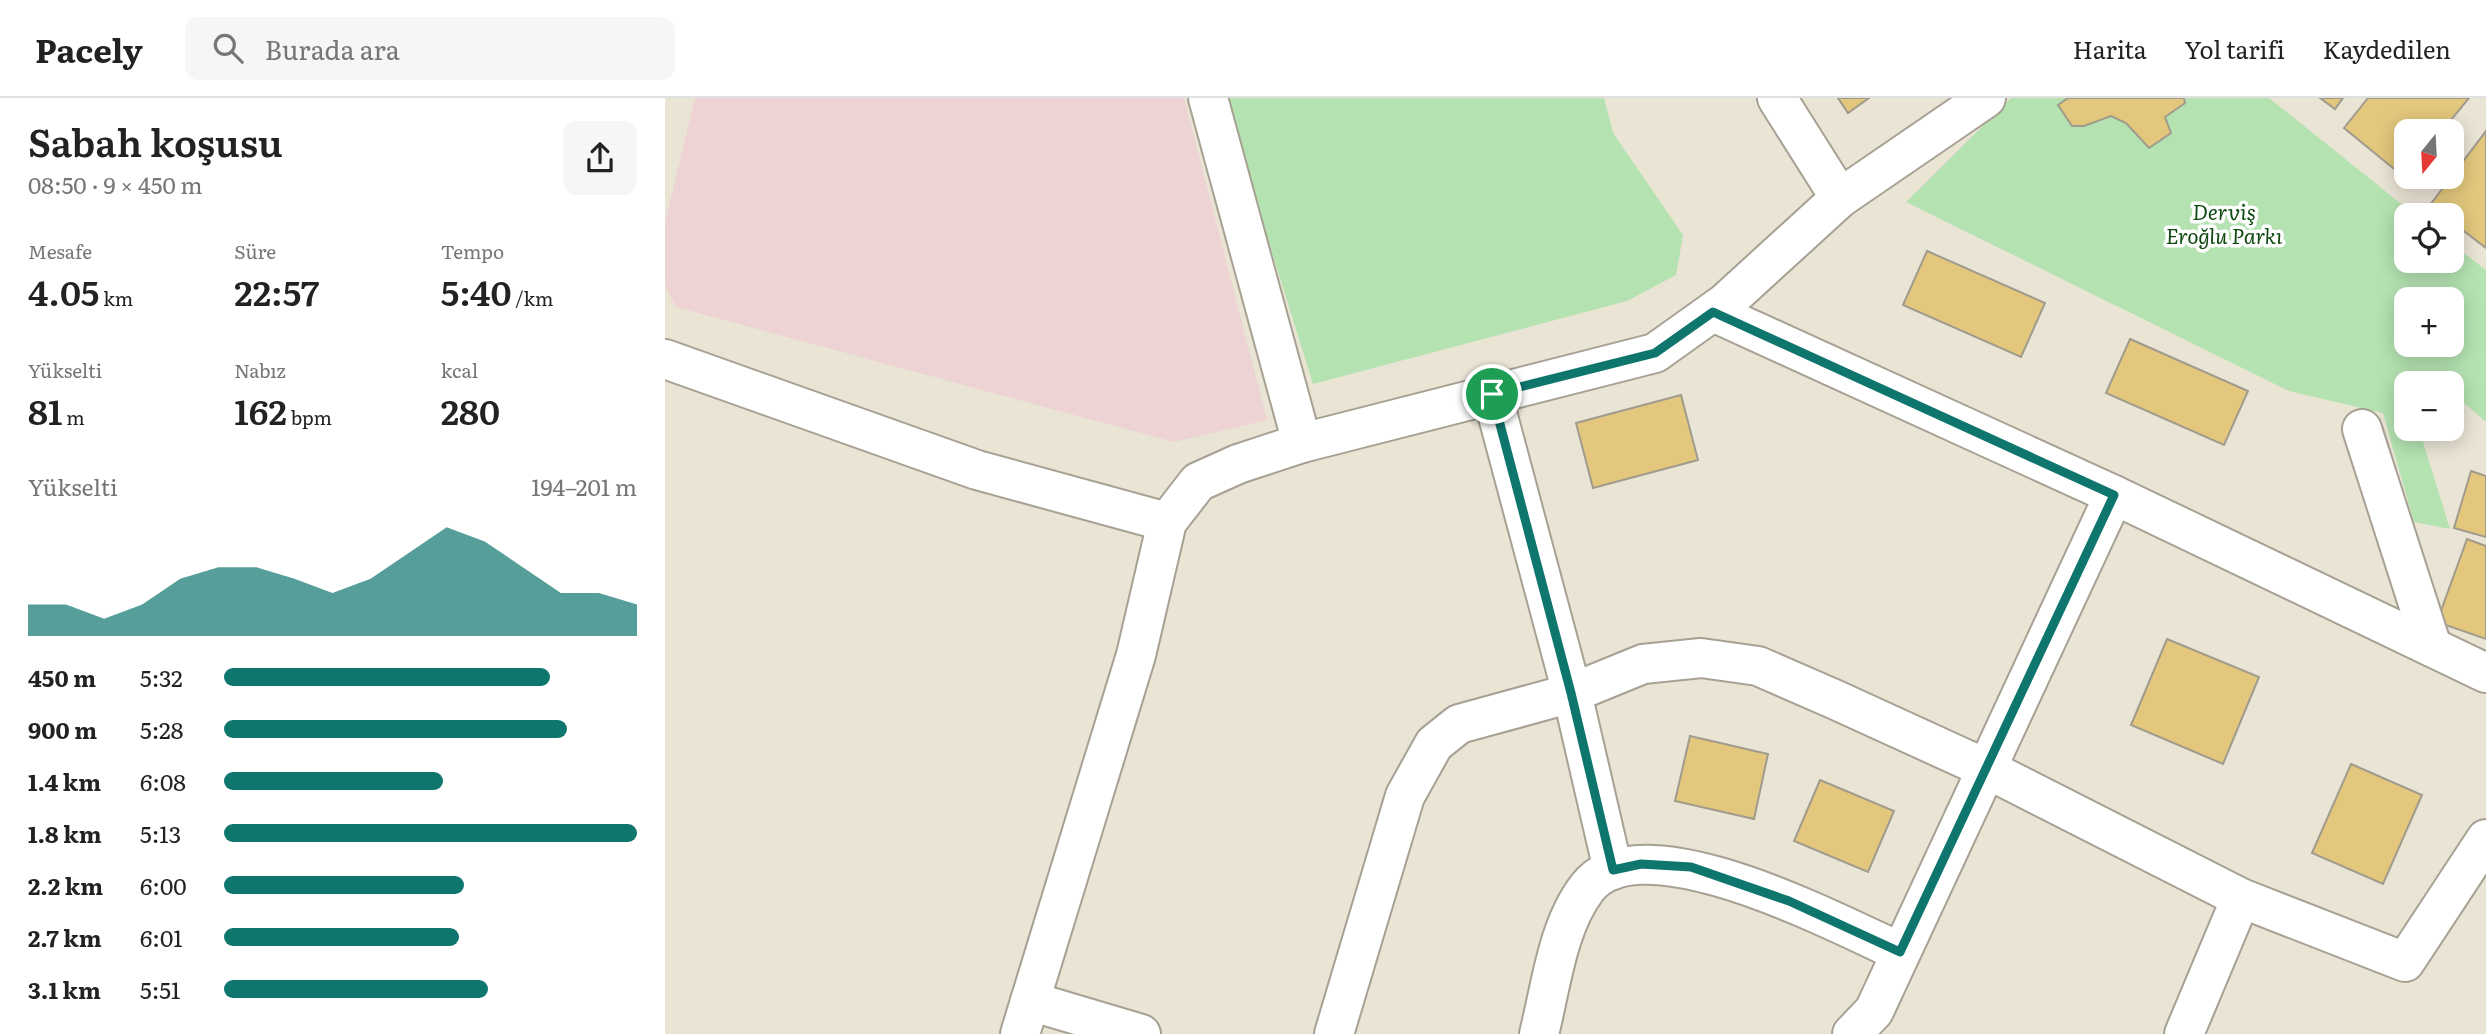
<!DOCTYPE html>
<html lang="tr">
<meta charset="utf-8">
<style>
:root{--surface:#fff;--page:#f6f6f6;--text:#222;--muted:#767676;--line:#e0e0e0;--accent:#0f766e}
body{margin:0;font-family:Literata,serif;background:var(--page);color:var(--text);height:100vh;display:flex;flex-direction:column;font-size:26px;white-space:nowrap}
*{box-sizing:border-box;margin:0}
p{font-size:23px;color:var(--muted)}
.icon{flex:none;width:38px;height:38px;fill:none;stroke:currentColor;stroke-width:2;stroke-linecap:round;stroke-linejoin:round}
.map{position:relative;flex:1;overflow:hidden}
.side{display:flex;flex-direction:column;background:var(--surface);width:665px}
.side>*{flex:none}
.needle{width:46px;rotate:198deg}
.controls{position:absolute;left:1729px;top:21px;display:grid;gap:14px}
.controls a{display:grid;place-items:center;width:70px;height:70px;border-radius:14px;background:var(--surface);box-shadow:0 4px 18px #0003;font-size:35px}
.pin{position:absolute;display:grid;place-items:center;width:60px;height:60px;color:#fff;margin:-30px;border:4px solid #fff;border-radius:50%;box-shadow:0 2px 7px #0007}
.round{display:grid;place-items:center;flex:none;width:74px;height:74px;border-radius:14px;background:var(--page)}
.overview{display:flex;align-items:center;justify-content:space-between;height:119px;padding:0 28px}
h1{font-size:38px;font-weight:600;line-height:52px}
.metrics{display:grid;grid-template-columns:repeat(3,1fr);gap:10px;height:119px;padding:7px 28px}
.metrics div{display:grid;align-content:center}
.metrics b{font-size:35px;font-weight:600}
.metrics small{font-size:19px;font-weight:400}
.metrics p{font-size:19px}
.chart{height:196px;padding:14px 28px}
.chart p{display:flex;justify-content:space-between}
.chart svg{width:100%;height:126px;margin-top:7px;fill:var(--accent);opacity:.7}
ul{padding:0 28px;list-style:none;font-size:23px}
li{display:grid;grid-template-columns:112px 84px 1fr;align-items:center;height:52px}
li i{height:18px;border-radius:9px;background:var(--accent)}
header{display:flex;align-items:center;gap:42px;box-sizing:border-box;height:98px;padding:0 35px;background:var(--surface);border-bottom:2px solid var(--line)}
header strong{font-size:33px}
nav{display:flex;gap:38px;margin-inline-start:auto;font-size:24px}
.search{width:490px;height:63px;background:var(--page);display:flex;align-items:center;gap:18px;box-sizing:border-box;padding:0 24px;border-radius:14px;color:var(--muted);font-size:26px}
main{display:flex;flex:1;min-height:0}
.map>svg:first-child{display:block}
.education{fill:#edd3d4}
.green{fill:#b4e3b1;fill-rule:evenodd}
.building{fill:#e2c77c;stroke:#a19b8d;stroke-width:2}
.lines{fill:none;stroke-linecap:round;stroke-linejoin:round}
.minor-casing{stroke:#a6a193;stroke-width:42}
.minor{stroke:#fff;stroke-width:38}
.route-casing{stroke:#fff;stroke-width:14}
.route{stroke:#0f766e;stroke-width:9}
.labels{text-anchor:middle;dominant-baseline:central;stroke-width:7;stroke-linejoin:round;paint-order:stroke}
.park-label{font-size:21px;font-style:italic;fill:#104a12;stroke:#fff}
</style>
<header>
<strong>Pacely</strong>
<div class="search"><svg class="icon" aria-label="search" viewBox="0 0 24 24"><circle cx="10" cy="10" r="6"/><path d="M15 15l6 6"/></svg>Burada ara</div>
<nav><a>Harita</a><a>Yol tarifi</a><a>Kaydedilen</a></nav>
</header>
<main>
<section class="side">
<div class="overview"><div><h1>Sabah koşusu</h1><p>08:50 · 9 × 450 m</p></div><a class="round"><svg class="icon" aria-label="share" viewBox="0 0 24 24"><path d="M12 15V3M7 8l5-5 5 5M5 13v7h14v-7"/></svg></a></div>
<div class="metrics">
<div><p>Mesafe</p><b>4.05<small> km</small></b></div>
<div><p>Süre</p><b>22:57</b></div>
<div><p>Tempo</p><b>5:40<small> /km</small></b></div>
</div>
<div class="metrics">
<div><p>Yükselti</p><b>81<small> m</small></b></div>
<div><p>Nabız</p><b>162<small> bpm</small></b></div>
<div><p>kcal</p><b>280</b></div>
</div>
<div class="chart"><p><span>Yükselti</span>194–201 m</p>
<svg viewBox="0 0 160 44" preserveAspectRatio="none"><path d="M0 44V33L10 33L20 38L30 33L40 24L50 20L60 20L70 24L80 29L90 24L100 15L110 6L120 11L130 20L140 29L150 29L160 33V44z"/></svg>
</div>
<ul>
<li><b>450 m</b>5:32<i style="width:79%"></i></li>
<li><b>900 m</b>5:28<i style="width:83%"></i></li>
<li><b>1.4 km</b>6:08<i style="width:53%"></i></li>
<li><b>1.8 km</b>5:13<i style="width:100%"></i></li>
<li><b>2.2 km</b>6:00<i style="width:58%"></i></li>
<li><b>2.7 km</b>6:01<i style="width:57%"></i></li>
<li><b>3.1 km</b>5:51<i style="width:64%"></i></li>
</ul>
</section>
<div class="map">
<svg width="1821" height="936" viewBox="0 0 1821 936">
<rect width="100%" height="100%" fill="#e9e4d4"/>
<path class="education" d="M30 0H519L602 322 509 344 11 209 0 188V125Z"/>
<g class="green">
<path d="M559 0H939L948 35 1018 137 1011 177 962 203 648 286Z"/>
<path d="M1346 0H1604L1750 117H1741V163H1787V146L1821 172V324L1792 299 1787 301V285H1741V331H1754L1785 431 1749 424 1718 315 1624 293 1241 104ZM1741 201H1787V247H1741Z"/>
</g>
<g class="building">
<path d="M1173 0H1204L1183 15Z"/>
<path d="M1403 0H1519L1520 5 1500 19 1506 35 1484 50 1461 25 1446 18 1419 28H1407L1393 7Z"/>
<path d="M1655 0H1678L1670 11Z"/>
<path d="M1703 0H1804L1777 33H1741L1739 79 1679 30Z"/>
<path d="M1821 33V150L1787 124V117H1778L1765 107Z"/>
<path d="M1262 153 1380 205 1356 259 1238 207Z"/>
<path d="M1465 241 1583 293 1559 347 1441 295Z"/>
<path d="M1016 297 1033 362 928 390 911 325Z"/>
<path d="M1806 373 1821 378V439L1789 430Z"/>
<path d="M1802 441 1821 448V541L1772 524Z"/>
<path d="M1502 541 1594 579 1558 666 1466 627Z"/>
<path d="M1025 638 1103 656 1089 721 1010 703Z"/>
<path d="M1686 666 1757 697 1718 786 1647 755Z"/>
<path d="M1155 682 1229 713 1203 774 1129 743Z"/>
</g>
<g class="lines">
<defs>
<g id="minor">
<path d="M543 0 637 345"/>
<path d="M1112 0 1175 100"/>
<path d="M1048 214 1449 397 1821 575"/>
<path d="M0 261 312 372 502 424"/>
<path d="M827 296 907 595 948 772"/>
<path d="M1697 331 1767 549"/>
<path d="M365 903 476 936"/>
<path d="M355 936 471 557 502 424 533 384 573 366 637 345 990 255 1060 205 1175 100 1321 0"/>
<path d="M669 936 740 698 769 646 794 626 907 595 978 566 1036 560 1093 568 1171 602 1322 671 1576 800 1740 864 1821 741"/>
<path d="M874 936C886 889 892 829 922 790 974 720 1175 827 1235 854"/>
<path d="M1187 936 1209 913 1449 397"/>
<path d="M1519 936 1576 800"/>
</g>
</defs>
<use href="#minor" class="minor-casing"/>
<use href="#minor" class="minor"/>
</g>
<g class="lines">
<defs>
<path id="route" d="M1048 214 1449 397 1235 854 1124 803 1026 769 976 766 948 772 906 595 827 296 990 255Z"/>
</defs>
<use href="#route" class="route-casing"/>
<use href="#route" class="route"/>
</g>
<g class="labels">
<g class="park-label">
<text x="1559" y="112">Derviş<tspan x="1559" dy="24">Eroğlu Parkı</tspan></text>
</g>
</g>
</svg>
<div class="controls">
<a><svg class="needle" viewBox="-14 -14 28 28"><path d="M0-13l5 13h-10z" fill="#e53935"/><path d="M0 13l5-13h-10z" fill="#767676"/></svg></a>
<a><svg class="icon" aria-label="locate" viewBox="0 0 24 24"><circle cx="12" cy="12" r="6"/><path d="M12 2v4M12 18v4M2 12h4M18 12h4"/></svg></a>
<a>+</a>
<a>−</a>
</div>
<div class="pin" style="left:827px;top:296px;background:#1e9e55"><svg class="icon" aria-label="arrive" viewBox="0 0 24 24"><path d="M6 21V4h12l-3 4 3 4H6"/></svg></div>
</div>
</main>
